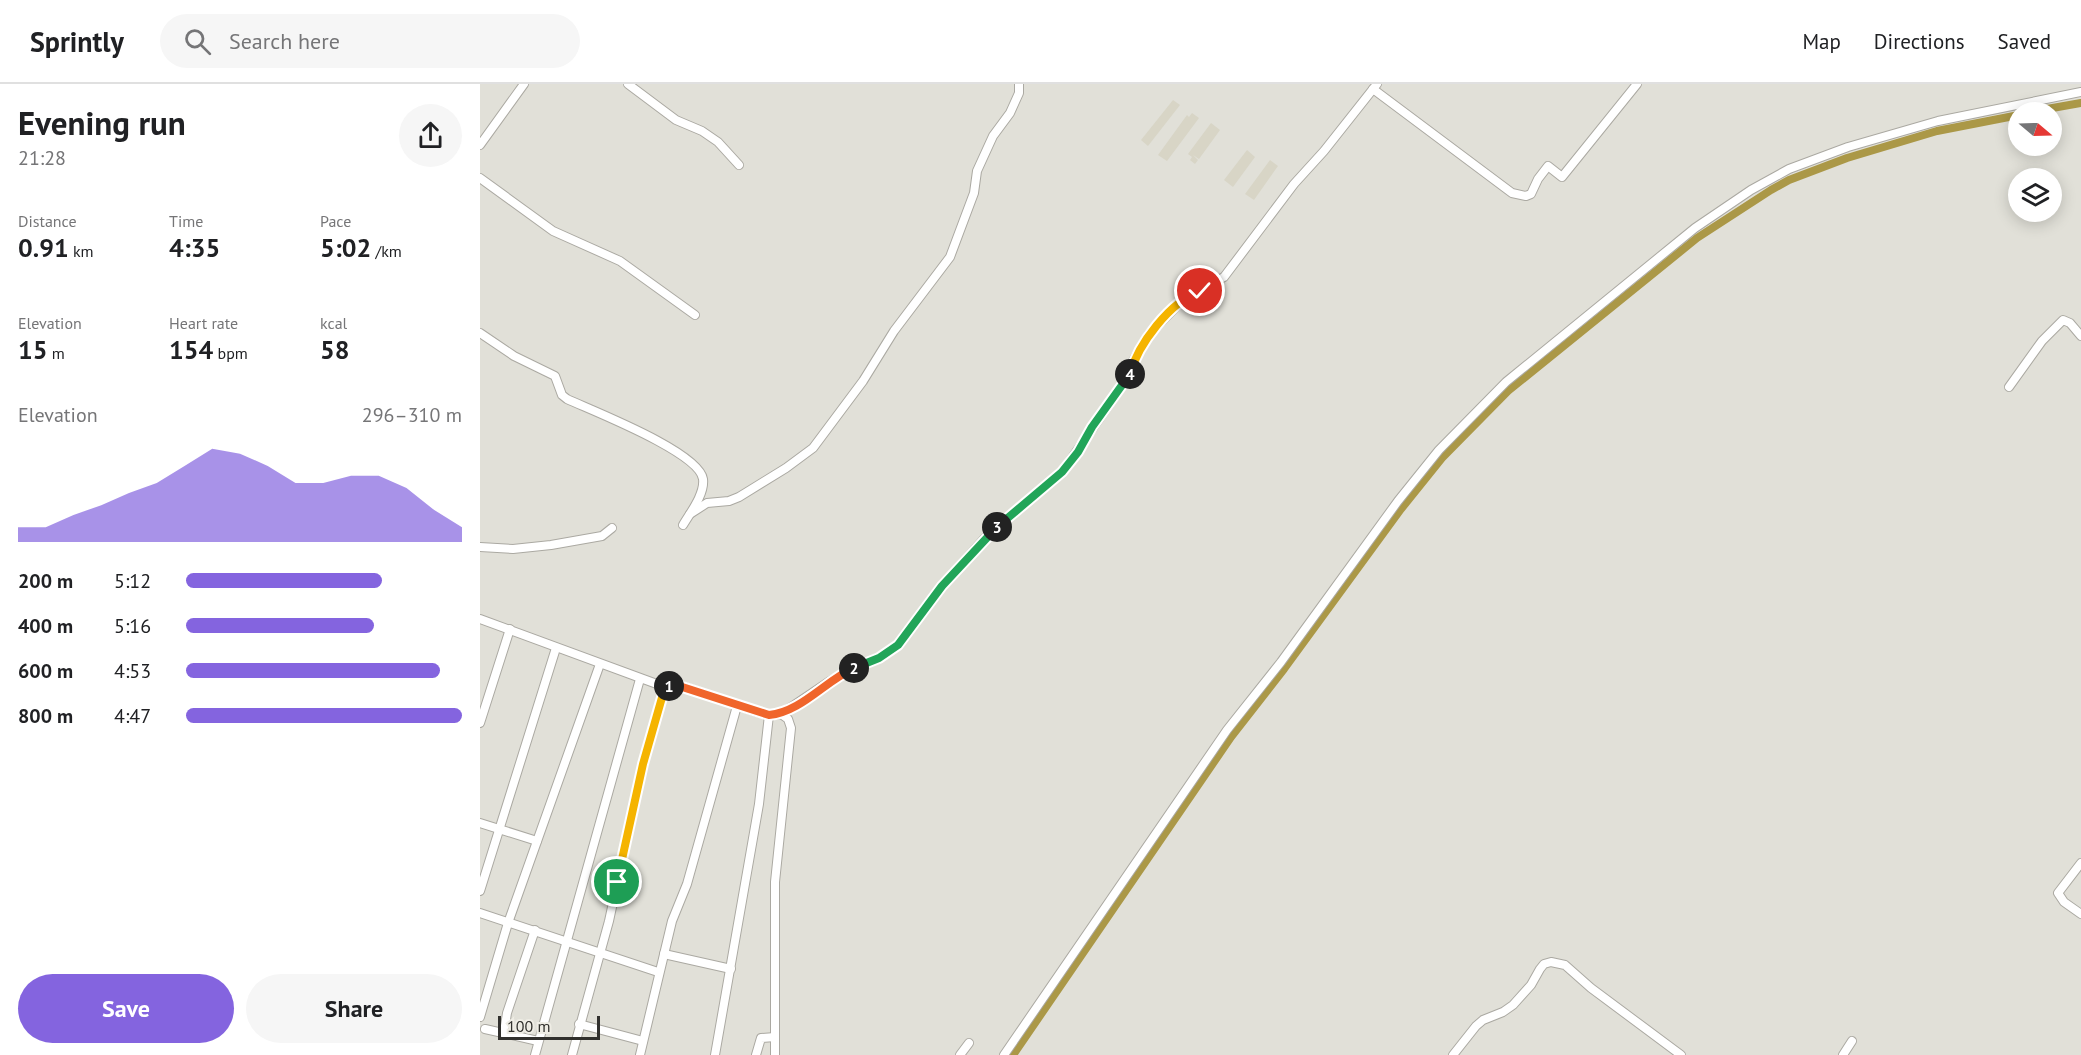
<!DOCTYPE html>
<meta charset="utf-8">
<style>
:root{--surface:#fff;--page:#f6f6f6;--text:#202124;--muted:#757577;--line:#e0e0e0;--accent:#8464df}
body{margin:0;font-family:"PT Sans",sans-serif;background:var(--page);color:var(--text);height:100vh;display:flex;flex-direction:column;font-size:22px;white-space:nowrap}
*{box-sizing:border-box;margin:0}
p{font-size:20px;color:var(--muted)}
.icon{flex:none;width:33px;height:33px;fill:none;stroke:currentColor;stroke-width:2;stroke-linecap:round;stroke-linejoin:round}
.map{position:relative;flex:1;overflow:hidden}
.sheet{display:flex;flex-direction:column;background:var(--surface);width:480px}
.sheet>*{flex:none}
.needle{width:39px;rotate:109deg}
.tools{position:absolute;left:1528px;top:18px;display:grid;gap:12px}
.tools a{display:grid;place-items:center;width:54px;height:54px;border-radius:50%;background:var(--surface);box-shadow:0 3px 15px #0003;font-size:30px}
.scale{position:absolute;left:18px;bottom:15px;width:102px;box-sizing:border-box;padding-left:6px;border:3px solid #31302d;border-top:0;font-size:16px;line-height:21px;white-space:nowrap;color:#31302d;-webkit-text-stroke:4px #efede5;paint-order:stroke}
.pin{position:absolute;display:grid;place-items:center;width:51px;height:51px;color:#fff;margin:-26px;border:3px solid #fff;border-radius:50%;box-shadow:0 2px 6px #0007}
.km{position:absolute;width:30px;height:30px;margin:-15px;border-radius:50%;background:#222;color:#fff;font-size:16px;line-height:30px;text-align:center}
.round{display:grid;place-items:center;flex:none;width:63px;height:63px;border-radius:32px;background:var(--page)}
.overview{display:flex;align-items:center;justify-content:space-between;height:102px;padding:0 18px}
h1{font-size:33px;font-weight:700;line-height:45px}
.metrics{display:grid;grid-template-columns:repeat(3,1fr);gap:9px;height:102px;padding:6px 18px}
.metrics div{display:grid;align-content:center}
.metrics b{font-size:26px;font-weight:700}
.metrics small{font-size:16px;font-weight:400}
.metrics p{font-size:16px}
.chart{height:168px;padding:12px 18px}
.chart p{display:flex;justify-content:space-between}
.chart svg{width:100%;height:108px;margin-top:6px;fill:var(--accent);opacity:.7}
.action{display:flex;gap:12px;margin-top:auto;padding:12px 18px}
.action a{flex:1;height:69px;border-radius:36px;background:var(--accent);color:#fff;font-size:24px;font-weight:700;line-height:69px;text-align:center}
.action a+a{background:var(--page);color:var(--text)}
ul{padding:0 18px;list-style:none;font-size:20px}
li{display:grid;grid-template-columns:96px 72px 1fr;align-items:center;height:45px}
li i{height:15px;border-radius:8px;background:var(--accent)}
header{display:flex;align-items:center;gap:36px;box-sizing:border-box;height:84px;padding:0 30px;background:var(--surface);border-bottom:2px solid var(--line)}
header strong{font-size:28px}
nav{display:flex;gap:33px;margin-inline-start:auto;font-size:21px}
.search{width:420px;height:54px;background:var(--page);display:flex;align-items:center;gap:15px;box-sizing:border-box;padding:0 21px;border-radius:33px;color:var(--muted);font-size:22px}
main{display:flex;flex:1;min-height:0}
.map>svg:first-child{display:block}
.built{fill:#d8d5c6}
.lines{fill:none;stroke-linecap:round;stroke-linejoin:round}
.canal{stroke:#ab9847;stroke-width:8}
.minor-casing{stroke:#aba9a2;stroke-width:10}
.minor{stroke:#fff;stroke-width:8}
.split-1-casing{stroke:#fff;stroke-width:12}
.split-2-casing{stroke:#fff;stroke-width:12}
.split-3-casing{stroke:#fff;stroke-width:12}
.split-4-casing{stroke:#fff;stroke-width:12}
.split-5-casing{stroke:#fff;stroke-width:12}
.split-1{stroke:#f5b400;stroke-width:8}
.split-2{stroke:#f0652b;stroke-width:8}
.split-3{stroke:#22a559;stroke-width:8}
.split-4{stroke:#22a559;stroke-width:8}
.split-5{stroke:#f5b400;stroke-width:8}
</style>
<header>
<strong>Sprintly</strong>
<div class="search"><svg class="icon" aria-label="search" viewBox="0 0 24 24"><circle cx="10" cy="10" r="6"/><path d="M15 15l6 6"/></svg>Search here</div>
<nav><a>Map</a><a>Directions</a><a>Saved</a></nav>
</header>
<main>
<section class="sheet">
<div class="overview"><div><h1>Evening run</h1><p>21:28</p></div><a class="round"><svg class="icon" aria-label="share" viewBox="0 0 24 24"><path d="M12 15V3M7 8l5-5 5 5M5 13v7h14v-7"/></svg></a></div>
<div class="metrics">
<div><p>Distance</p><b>0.91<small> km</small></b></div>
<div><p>Time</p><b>4:35</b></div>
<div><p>Pace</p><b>5:02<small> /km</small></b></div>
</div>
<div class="metrics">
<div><p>Elevation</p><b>15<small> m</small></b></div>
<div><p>Heart rate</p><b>154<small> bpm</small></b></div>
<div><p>kcal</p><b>58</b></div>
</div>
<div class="chart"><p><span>Elevation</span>296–310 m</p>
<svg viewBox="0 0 160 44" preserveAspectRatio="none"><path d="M0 44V38L10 38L20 33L30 29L40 24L50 20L60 13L70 6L80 8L90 13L100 20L110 20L120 17L130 17L140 22L150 31L160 38V44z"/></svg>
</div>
<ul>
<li><b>200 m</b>5:12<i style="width:71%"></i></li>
<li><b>400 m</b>5:16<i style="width:68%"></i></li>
<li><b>600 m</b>4:53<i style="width:92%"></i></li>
<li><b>800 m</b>4:47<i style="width:100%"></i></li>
</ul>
<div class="action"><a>Save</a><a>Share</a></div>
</section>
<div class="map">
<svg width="1601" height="971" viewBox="0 0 1601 971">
<rect width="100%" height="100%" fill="#e1e0d8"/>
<g class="built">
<path d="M693 16 700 21 668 62 661 56Z"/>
<path d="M712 29 719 34 687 77 678 71 707 31 709 33Z"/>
<path d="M731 39 740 46 719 75 713 71 718 76 715 80 710 76 712 73 708 70Z"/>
<path d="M767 66 775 73 753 103 744 96Z"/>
<path d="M790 76 798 82 774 116 765 110Z"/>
</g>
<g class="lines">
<g class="canal">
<path d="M1550 28 1601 19"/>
<path d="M533 971 751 653 804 585 921 425 962 374 1028 307 1217 154 1291 106 1309 96 1367 74 1457 47 1539 31"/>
</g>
<defs>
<g id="minor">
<path d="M148 0 196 36 222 47 238 58 259 81"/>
<path d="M893 5 1032 109 1046 112 1051 110 1058 95 1068 82 1082 93 1157 0"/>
<path d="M0 61 44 0"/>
<path d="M0 94 73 147 140 177 215 231"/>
<path d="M0 249 34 272 75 292 82 311 87 315C113 327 219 368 223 395 225 410 210 429 203 441"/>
<path d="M1529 303 1562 257 1583 236 1590 239 1601 252"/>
<path d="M210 430 227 419 249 417 259 413 306 384 333 364 383 297 414 247 470 173 494 109 497 87 513 52 530 29 539 9V0"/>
<path d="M0 463 33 465 71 461 122 452 132 444"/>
<path d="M0 535 185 603 193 599 277 628 289 631 301 630 308 635 311 644 295 798V971"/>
<path d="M301 630 350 597 406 570 418 561 462 502 503 456 527 434 582 388 645 298 653 277 669 250 706 213 744 193 814 100 844 67 897 0"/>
<path d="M0 639 30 545"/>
<path d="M0 739 57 757"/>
<path d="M1601 779 1578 809 1584 818 1601 830"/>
<path d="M0 807 76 564"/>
<path d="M0 829 178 888"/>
<path d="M184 870 251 885"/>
<path d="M0 933 28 839 120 580"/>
<path d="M99 940 163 957"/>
<path d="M5 945 58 957"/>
<path d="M24 948 27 929 55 846"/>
<path d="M55 971 160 595"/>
<path d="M92 971 129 837 163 680 185 603"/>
<path d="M160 971 192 837 207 800 257 622"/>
<path d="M235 971 279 720 289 631"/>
<path d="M276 971 281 954 295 953"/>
<path d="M480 971 489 959"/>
<path d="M524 971 747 646 801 578 918 417 959 366 1026 298 1215 144 1271 106 1309 85 1368 63 1458 37 1601 8"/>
<path d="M973 971 996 942 1003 936 1023 928 1033 921 1051 901 1060 885 1064 880 1071 878 1085 881 1111 904 1201 971"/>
<path d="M1363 971 1372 957"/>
</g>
</defs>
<use href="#minor" class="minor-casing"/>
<use href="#minor" class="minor"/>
</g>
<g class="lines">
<defs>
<path id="split-1" d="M137 798 163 680 185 603 189 602"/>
<path id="split-2" d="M189 602 193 600 289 631C321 628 345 597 374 584"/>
<path id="split-3" d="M374 584 399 574 418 561 462 502 517 443"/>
<path id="split-4" d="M517 443 582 388 598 368 612 343 650 290"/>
<path id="split-5" d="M650 290C658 260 690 218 720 207"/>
</defs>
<use href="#split-1" class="split-1-casing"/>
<use href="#split-2" class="split-2-casing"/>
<use href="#split-3" class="split-3-casing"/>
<use href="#split-4" class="split-4-casing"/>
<use href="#split-5" class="split-5-casing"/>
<use href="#split-1" class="split-1"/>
<use href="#split-2" class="split-2"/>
<use href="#split-3" class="split-3"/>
<use href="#split-4" class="split-4"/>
<use href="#split-5" class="split-5"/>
</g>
</svg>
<div class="tools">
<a><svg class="needle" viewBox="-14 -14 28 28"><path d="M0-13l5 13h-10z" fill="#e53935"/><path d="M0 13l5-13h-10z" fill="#757577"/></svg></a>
<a><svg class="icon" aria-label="layers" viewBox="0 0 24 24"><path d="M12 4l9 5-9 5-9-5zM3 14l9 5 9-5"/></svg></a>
</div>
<div class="scale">100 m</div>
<div class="pin" style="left:137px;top:798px;background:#1e9e55"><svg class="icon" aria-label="arrive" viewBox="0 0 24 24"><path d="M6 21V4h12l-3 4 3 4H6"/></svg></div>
<div class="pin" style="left:720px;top:207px;background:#d93025"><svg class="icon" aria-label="check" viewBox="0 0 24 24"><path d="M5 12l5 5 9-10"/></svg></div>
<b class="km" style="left:189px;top:602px">1</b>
<b class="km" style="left:374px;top:584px">2</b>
<b class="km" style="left:517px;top:443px">3</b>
<b class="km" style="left:650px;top:290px">4</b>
</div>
</main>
